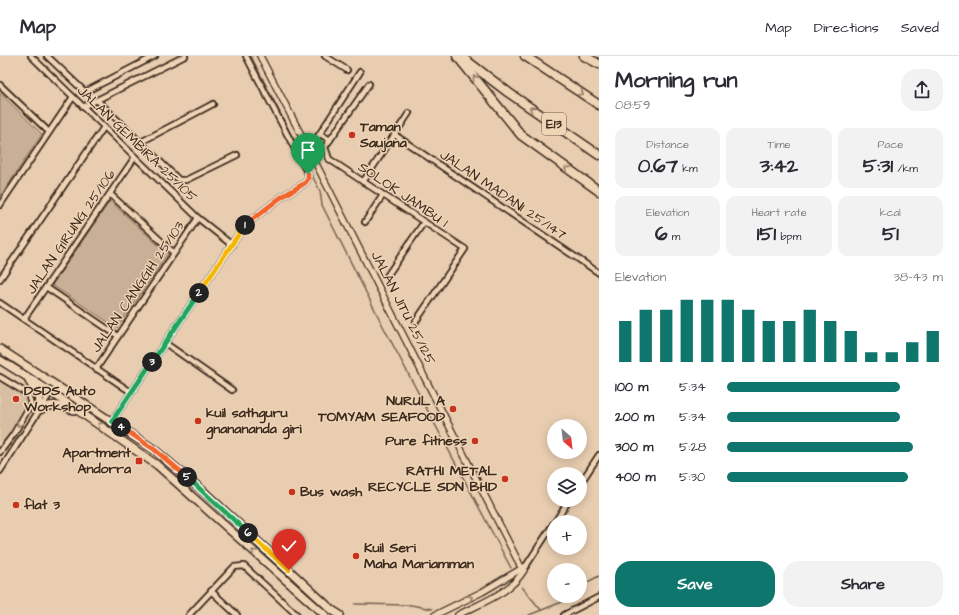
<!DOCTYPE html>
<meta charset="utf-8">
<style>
:root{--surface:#fff;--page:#f2f2f3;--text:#2b2b33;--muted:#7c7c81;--line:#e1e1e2;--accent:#0f766e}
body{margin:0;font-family:"Architects Daughter",sans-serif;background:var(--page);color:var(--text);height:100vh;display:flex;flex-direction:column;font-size:15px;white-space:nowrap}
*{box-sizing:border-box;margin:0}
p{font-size:13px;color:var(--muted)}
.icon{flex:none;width:22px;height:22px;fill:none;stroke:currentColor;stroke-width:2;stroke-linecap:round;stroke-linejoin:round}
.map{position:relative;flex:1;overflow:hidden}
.sheet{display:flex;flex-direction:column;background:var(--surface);width:360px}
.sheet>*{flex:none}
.needle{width:26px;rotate:152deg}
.fabs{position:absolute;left:547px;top:363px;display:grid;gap:8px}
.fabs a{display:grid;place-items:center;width:40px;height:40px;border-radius:50%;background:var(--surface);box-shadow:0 2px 10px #0003;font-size:20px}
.pin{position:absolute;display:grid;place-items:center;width:34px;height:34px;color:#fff;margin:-41px -17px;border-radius:50% 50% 50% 0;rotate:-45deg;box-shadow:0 0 4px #0007}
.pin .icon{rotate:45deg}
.km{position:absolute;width:20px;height:20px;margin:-10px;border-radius:50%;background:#222;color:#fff;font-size:11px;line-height:20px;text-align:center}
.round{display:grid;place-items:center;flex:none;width:42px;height:42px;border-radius:16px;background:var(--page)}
.summary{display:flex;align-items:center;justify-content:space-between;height:68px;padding:0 16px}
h1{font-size:22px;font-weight:800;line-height:30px}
.metrics{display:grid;grid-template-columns:repeat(3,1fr);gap:6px;height:68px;padding:4px 16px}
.metrics div{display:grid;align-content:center;border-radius:10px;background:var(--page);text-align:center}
.metrics b{font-size:20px;font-weight:800}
.metrics small{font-size:11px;font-weight:400}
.metrics p{font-size:11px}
.chart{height:112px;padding:8px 16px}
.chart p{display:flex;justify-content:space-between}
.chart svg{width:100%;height:72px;margin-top:4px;stroke:var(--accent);stroke-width:6}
.button{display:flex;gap:8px;margin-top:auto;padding:8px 16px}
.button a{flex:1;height:46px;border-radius:16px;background:var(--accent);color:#fff;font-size:16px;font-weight:800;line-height:46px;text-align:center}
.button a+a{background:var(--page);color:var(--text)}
ul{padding:0 16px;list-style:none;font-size:13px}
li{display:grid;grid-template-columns:64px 48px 1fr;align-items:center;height:30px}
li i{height:10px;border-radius:5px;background:var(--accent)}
header{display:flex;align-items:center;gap:24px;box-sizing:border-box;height:56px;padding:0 20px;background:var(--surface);border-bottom:1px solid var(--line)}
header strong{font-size:19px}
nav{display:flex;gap:22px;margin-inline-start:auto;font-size:14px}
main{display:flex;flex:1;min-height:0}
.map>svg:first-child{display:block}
.built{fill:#d8bea2}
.green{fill:#c8af95;stroke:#826c5a}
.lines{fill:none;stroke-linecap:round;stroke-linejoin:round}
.stream{stroke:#766250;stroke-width:1.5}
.minor-casing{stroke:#3b2a1e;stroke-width:8}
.tertiary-casing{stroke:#3b2a1e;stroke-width:8}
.secondary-casing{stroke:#3b2a1e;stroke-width:10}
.motorway-casing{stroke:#3b2a1e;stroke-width:11}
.minor{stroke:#efd4b6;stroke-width:4.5}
.tertiary{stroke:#efd4b6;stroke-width:5.5}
.secondary{stroke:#efd4b6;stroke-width:7}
.motorway{stroke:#efd4b6;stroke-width:8}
.oneway{stroke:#957f6a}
.split-1-casing{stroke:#fff;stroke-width:8}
.split-2-casing{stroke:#fff;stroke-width:8}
.split-3-casing{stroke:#fff;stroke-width:8}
.split-4-casing{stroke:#fff;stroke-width:8}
.split-5-casing{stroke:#fff;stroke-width:8}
.split-6-casing{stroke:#fff;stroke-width:8}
.split-7-casing{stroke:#fff;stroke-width:8}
.split-1{stroke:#f0652b;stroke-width:5}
.split-2{stroke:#f5b400;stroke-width:5}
.split-3{stroke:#22a559;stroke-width:5}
.split-4{stroke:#22a559;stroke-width:5}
.split-5{stroke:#f0652b;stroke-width:5}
.split-6{stroke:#22a559;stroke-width:5}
.split-7{stroke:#f5b400;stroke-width:5}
.poi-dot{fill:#c8321e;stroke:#efd4b6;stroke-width:1.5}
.labels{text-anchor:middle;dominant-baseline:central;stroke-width:3;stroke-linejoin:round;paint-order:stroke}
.shield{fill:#efd4b6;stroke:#715d4c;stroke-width:1}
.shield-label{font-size:13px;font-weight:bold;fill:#3b2a1e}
.poi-label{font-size:14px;font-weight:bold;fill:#3b2a1e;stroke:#efd4b6;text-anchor:start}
.street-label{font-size:14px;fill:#3b2a1e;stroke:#efd4b6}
</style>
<header>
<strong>Map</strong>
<nav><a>Map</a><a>Directions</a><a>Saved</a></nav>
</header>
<main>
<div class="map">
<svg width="599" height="559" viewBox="0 0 599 559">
<rect width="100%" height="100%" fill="#e8cdb0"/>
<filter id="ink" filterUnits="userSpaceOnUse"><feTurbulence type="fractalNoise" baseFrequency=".025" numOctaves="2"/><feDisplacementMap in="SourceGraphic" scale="8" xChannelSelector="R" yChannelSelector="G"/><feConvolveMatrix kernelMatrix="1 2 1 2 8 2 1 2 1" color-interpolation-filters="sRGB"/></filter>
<g filter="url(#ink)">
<path class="built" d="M0 324 26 340 28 347 11 378 0 392Z"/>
<g class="green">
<path d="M0 37 42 78 0 141Z"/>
<path d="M110 145 168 198 117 272 52 229Z"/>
</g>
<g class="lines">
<g class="stream">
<path d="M251 0 320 135 322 149 384 272 511 512"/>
<path d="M580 530 599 520"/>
<path d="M522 531 541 554"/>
<path d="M355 548 411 549 432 553"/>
<path d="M529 559 562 546 568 540"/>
</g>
<defs>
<g id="minor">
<path d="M31 0 198 162 232 189"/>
<path d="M47 0 85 36 155 0"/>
<path d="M325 0 347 14"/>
<path d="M369 28 325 91 329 103 465 193 416 265"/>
<path d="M0 29 49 76"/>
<path d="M97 44 179 124H186L237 99"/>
<path d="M83 51 185 0"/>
<path d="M320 78 330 84"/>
<path d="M395 79 599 217"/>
<path d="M139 87 213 48"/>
<path d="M309 94 360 16"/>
<path d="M363 126 409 57"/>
<path d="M110 138 174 197"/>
<path d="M0 149 73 41"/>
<path d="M365 166 383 139"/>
<path d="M387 220 424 166"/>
<path d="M0 223 104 71"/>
<path d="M46 231 118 280"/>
<path d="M0 247 131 336"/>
<path d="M24 263 135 101"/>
<path d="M165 287 232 334"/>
<path d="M96 313 198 162"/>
<path d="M0 321 28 338 31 348 13 379 0 396"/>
<path d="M112 365 245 169 280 142 305 127 308 123V118L246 0"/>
<path d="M0 415 51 336"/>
<path d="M580 428 599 399"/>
<path d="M555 466 569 444"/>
<path d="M526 510 554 467"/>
<path d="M211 535 237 559"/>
<path d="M189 559 234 511 244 510 297 559"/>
<path d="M564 559 599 541"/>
</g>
<g id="tertiary">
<path d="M260 0 309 94 523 515"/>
<path d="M435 559 482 536 526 510"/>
<path d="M458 559C481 547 511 537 524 514"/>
</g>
<g id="secondary">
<path d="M0 293 155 394 202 434 332 554 340 559"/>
<path d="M0 304 51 336 157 409 325 559"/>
<path d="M29 325 38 339 40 354C51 346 61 350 74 354"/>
</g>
<g id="motorway">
<path d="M457 0 521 79 599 135"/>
<path d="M525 0 599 49"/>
<path d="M584 0 599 8"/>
<path d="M463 2 509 37 599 99"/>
</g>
</defs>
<use href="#minor" class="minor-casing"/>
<use href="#tertiary" class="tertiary-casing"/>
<use href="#secondary" class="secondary-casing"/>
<use href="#motorway" class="motorway-casing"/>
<use href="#minor" class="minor"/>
<use href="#tertiary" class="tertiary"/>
<use href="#secondary" class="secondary"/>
<use href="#motorway" class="motorway"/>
</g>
<defs><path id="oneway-chevron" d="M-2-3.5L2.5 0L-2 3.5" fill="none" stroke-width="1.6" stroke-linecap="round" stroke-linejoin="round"/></defs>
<g class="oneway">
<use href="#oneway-chevron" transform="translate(475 22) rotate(-129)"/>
<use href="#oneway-chevron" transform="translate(581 37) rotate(34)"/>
<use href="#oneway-chevron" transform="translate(532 53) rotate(-146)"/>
<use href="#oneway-chevron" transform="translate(567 113) rotate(-143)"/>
<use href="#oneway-chevron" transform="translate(19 368) rotate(120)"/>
<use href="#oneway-chevron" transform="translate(100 369) rotate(-145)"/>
<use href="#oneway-chevron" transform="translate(254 496) rotate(-138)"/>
<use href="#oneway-chevron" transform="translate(470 542) rotate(-27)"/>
</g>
</g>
<g class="lines" filter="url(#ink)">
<defs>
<path id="split-1" d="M245 169 280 142 305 127 308 123V118"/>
<path id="split-2" d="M199 237 245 169"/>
<path id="split-3" d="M152 306 199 237"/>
<path id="split-4" d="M121 371 112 365 152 306"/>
<path id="split-5" d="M121 371 155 394 187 421"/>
<path id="split-6" d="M187 421 248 477"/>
<path id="split-7" d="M248 477 289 514"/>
</defs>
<use href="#split-1" class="split-1-casing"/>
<use href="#split-2" class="split-2-casing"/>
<use href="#split-3" class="split-3-casing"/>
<use href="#split-4" class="split-4-casing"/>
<use href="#split-5" class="split-5-casing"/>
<use href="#split-6" class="split-6-casing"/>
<use href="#split-7" class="split-7-casing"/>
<use href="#split-1" class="split-1"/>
<use href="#split-2" class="split-2"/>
<use href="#split-3" class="split-3"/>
<use href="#split-4" class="split-4"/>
<use href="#split-5" class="split-5"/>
<use href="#split-6" class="split-6"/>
<use href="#split-7" class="split-7"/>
</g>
<g class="poi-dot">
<circle cx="352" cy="79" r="4"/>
<circle cx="16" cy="343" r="4"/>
<circle cx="453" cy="353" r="4"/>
<circle cx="198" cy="365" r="4"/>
<circle cx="475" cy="385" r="4"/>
<rect x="135" y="401" width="8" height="8" rx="2"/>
<circle cx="505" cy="423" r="4"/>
<circle cx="292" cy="436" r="4"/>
<circle cx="16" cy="449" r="4"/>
<circle cx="356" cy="500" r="4"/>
</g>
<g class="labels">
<rect class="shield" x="542" y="57" width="24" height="22" rx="3"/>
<g class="shield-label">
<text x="554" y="68">E13</text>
</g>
<g class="poi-label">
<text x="360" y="71">Taman<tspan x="360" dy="16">Saujana</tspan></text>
<text x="24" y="335">DSDS Auto<tspan x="24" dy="16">Workshop</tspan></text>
<text x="445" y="345" text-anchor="end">NURUL A<tspan x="445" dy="16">TOMYAM SEAFOOD</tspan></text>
<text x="206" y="357">kuil sathguru<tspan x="206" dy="16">gnanananda giri</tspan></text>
<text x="467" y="385" text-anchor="end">Pure fitness</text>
<text x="131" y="397" text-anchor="end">Apartment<tspan x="131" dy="16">Andorra</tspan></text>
<text x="497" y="415" text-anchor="end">RATHI METAL<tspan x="497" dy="16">RECYCLE SDN BHD</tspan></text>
<text x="300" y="436">Bus wash</text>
<text x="24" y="449">flat 3</text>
<text x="364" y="492">Kuil Seri<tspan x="364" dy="16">Maha Mariamman</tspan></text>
</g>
<g class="street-label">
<text transform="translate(137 88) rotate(44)">JALAN GEMBIRA 25/105</text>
<text transform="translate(403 139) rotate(34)">SOLOK JAMBU 1</text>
<text transform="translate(503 139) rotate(34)">JALAN MADANI 25/147</text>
<text transform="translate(71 176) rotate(-56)">JALAN GIRUNG 25/106</text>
<text transform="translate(138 231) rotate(-56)">JALAN CANGGIH 25/103</text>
<text transform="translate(403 252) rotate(63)">JALAN JITU 25/125</text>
</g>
</g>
</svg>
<div class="fabs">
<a><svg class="needle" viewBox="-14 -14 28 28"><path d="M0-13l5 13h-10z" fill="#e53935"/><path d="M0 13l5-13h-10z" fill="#7c7c81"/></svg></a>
<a><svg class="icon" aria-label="layers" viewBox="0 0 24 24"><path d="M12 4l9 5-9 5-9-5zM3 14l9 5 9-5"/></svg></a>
<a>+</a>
<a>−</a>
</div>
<div class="pin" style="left:308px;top:118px;background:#1e9e55"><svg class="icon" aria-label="arrive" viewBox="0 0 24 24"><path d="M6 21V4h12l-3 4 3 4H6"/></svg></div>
<div class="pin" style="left:289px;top:514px;background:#d93025"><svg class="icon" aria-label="check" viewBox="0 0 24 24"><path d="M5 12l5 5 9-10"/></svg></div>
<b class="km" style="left:245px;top:169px">1</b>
<b class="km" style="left:199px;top:237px">2</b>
<b class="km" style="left:152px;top:306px">3</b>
<b class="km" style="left:121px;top:371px">4</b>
<b class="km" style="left:187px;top:421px">5</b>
<b class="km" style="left:248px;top:477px">6</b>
</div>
<section class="sheet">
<div class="summary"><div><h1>Morning run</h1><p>08:59</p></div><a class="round"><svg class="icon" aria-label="share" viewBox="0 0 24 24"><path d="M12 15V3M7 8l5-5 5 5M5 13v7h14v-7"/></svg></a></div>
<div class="metrics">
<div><p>Distance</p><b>0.67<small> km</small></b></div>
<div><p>Time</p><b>3:42</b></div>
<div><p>Pace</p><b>5:31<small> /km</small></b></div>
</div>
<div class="metrics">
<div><p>Elevation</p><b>6<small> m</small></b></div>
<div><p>Heart rate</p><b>151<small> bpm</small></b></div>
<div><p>kcal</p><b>51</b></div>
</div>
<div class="chart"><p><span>Elevation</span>38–43 m</p>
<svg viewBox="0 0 160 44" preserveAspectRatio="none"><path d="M5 44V19M15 44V12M25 44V12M35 44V6M45 44V6M55 44V6M65 44V12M75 44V19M85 44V19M95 44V12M105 44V19M115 44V25M125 44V38M135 44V38M145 44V32M155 44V25"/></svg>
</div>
<ul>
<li><b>100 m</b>5:34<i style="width:80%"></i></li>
<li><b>200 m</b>5:34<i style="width:80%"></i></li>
<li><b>300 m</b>5:28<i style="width:86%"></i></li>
<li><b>400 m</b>5:30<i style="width:84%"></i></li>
</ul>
<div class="button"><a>Save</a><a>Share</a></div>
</section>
</main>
